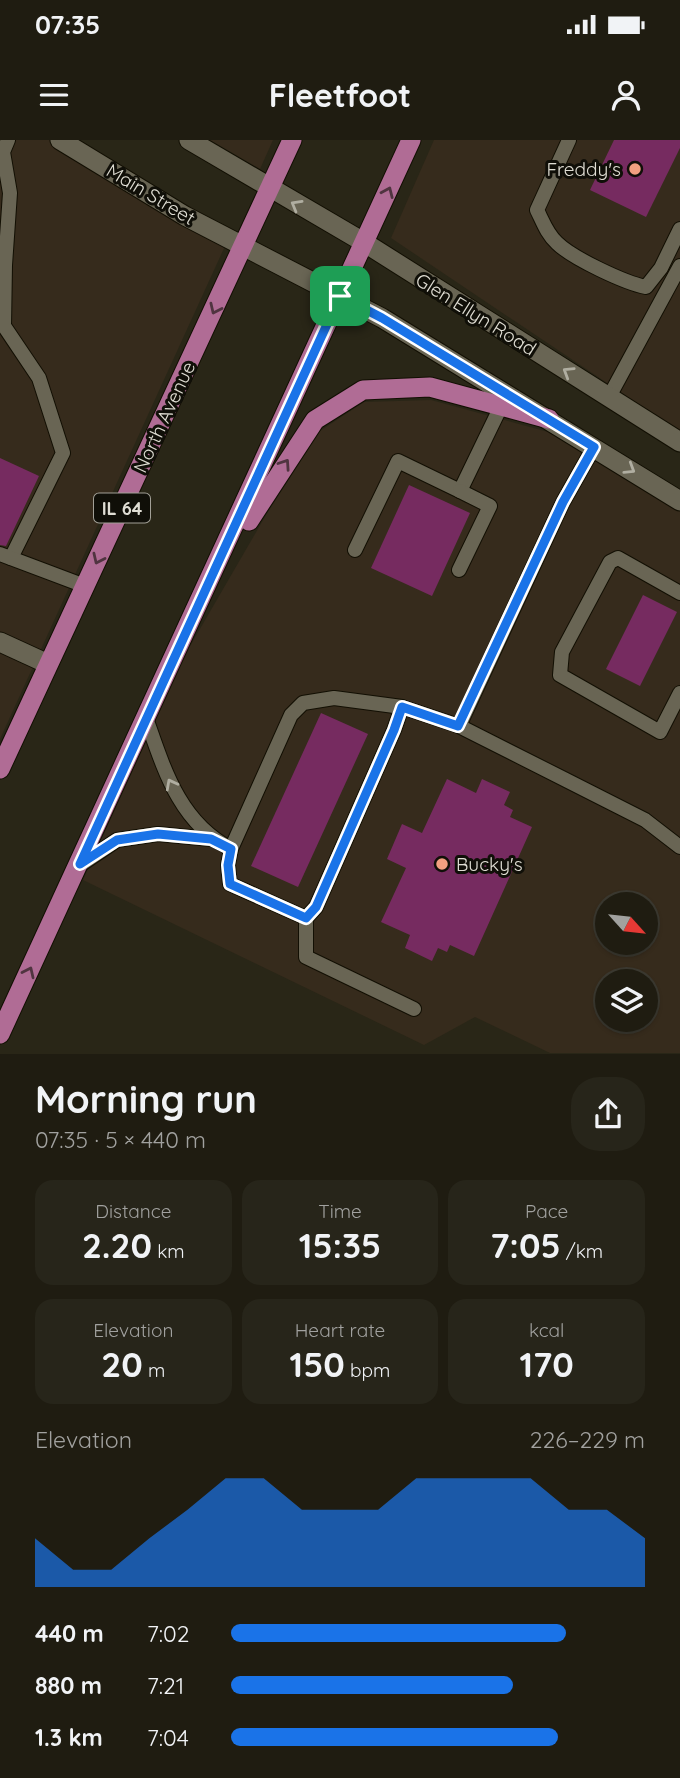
<!DOCTYPE html>
<meta charset="utf-8">
<style>
:root{--surface:#1f1c11;--page:#27251a;--text:#f1f3f6;--muted:#a1a19f;--line:#3c3a31;--accent:#1a73e8}
body{margin:0;font-family:Quicksand,sans-serif;background:var(--page);color:var(--text);height:100vh;display:flex;flex-direction:column;font-size:26px;white-space:nowrap}
*{box-sizing:border-box;margin:0}
p{font-size:23px;color:var(--muted)}
.icon{flex:none;width:38px;height:38px;fill:none;stroke:currentColor;stroke-width:2;stroke-linecap:round;stroke-linejoin:round}
.map{position:relative;height:914px;overflow:hidden}
.side{display:flex;flex-direction:column;background:var(--surface);flex:1}
.side>*{flex:none}
.needle{width:46px;rotate:117deg}
.controls{position:absolute;left:595px;top:752px;display:grid;gap:14px}
.controls a{display:grid;place-items:center;width:63px;height:63px;border-radius:50%;background:var(--surface);box-shadow:0 2px 5px #0004,0 0 0 2px var(--line);font-size:35px}
.pin{position:absolute;display:grid;place-items:center;width:60px;height:60px;color:#fff;margin:-30px;border-radius:14px;box-shadow:0 4px 10px #0006}
.round{display:grid;place-items:center;flex:none;width:74px;height:74px;border-radius:28px;background:var(--page)}
.headline{display:flex;align-items:center;justify-content:space-between;height:119px;padding:0 35px}
h1{font-size:38px;font-weight:700;line-height:52px}
.metrics{display:grid;grid-template-columns:repeat(3,1fr);gap:10px;height:119px;padding:7px 35px}
.metrics div{display:grid;align-content:center;border-radius:18px;background:var(--page);text-align:center}
.metrics b{font-size:35px;font-weight:700}
.metrics small{font-size:19px;font-weight:400}
.metrics p{font-size:19px}
.chart{height:196px;padding:14px 35px}
.chart p{display:flex;justify-content:space-between}
.chart svg{width:100%;height:126px;margin-top:7px;fill:var(--accent);opacity:.7}
ul{padding:0 35px;list-style:none;font-size:23px}
li{display:grid;grid-template-columns:112px 84px 1fr;align-items:center;height:52px}
li i{height:18px;border-radius:9px;background:var(--accent)}
.status{display:flex;justify-content:space-between;align-items:center;height:49px;padding:0 35px;background:var(--surface);direction:ltr}
.status svg{height:19px;fill:currentColor}
header{display:flex;justify-content:space-between;align-items:center;height:91px;padding:0 35px;background:var(--surface);font-size:32px;font-weight:700}
.map>svg:first-child{display:block}
.commercial{fill:#362b1c;fill-rule:evenodd}
.building{fill:#762b60}
.lines{fill:none;stroke-linecap:round;stroke-linejoin:round}
.service-casing{stroke:#120f03;stroke-width:16}
.minor-casing{stroke:#120f03;stroke-width:21}
.tertiary-casing{stroke:#120f03;stroke-width:21}
.primary-casing{stroke:#120f03;stroke-width:21}
.service{stroke:#696554;stroke-width:14}
.minor{stroke:#696554;stroke-width:19}
.tertiary{stroke:#696554;stroke-width:19}
.primary{stroke:#b06c95;stroke-width:19}
.oneway{stroke:#503440}
.oneway2{stroke:#b0aea1}
.route-casing{stroke:#fff;stroke-width:14}
.route{stroke:#1a73e8;stroke-width:9}
.poi-dot{fill:#f2a080;stroke:#100f08;stroke-width:2.5}
.labels{text-anchor:middle;dominant-baseline:central;stroke-width:6;stroke-linejoin:round;paint-order:stroke}
.shield{fill:#100f08;stroke:#a2a097;stroke-width:2}
.shield-label{font-size:18px;font-weight:bold;fill:#e0ded4}
.poi-label{font-size:19px;fill:#e0ded4;stroke:#100f08;text-anchor:end}
.street-label{font-size:19px;fill:#e0ded4;stroke:#100f08}
</style>
<div class="status"><b>07:35</b><svg viewBox="0 0 49 12"><path d="M0 12V9h3v3zM5 12V6h3v6zM10 12V3h3v9zM15 12V0h3v12zM26 1h20v11H26zM47 4h2v5h-2z"/></svg></div>
<header><svg class="icon" aria-label="menu" viewBox="0 0 24 24"><path d="M4 6h16M4 12h16M4 18h16"/></svg>Fleetfoot<svg class="icon" aria-label="person" viewBox="0 0 24 24"><circle cx="12" cy="8" r="4"/><path d="M4 21q1-7 8-7t8 7"/></svg></header>
<div class="map">
<svg width="680" height="914" viewBox="0 0 680 914">
<rect width="100%" height="100%" fill="#292617"/>
<g class="commercial">
<path d="M0 0H58L225 106 0 599Z"/>
<path d="M210 0H273L260 29Z"/>
<path d="M434 0H680V292L391 98Z"/>
<path d="M431 260 548 292 680 363V913H550L475 877 424 905 83 740 186 513 266 375 320 291 364 262ZM607 765H646V803H607ZM607 842H646V880H607Z"/>
</g>
<g class="building">
<path d="M614 0H680V8L646 77 590 50Z"/>
<path d="M0 318 39 336 6 406 0 405Z"/>
<path d="M409 345 470 373 432 456 371 428Z"/>
<path d="M643 455 677 472 640 546 606 529Z"/>
<path d="M321 573 368 594 298 747 251 726Z"/>
<path d="M447 639 476 653 482 639 510 652 504 665 513 670 510 677 532 687 474 816 450 805 447 812 438 808 432 821 405 808 410 795 381 782 406 728 387 719 402 684 422 693Z"/>
</g>
<g class="lines">
<defs>
<g id="service">
<path d="M8 0 3 12 10 53 5 125 4 186 39 238 63 313 11 418"/>
<path d="M569 0 537 70C543 82 547 94 557 103 572 118 625 143 646 147L661 128 680 89"/>
<path d="M609 257 680 126"/>
<path d="M355 410 398 321 460 351 505 258"/>
<path d="M0 414 85 446"/>
<path d="M459 430 490 366 460 351"/>
<path d="M680 453 618 418 610 422 562 512 560 535 660 592 680 553"/>
<path d="M146 578C164 629 179 682 231 709L291 575 303 563 334 558 402 567 459 586 566 640 645 680 680 707"/>
<path d="M459 586 563 362 594 307"/>
<path d="M231 709 228 725 230 744 306 778 316 767 394 590 402 567"/>
<path d="M80 725 117 700 158 694 211 699"/>
<path d="M306 778V817L414 869"/>
</g>
<path id="minor" d="M0 502 48 524"/>
<g id="tertiary">
<path d="M60 0 185 76 382 178 680 361"/>
<path d="M189 0 365 103 680 302"/>
</g>
<g id="primary">
<path d="M249 381 315 280 363 250 430 247 549 279"/>
<path d="M0 629 292 0"/>
<path d="M0 894 411 0"/>
</g>
</defs>
<use href="#service" class="service-casing"/>
<use href="#minor" class="minor-casing"/>
<use href="#tertiary" class="tertiary-casing"/>
<use href="#primary" class="primary-casing"/>
<use href="#service" class="service"/>
<use href="#minor" class="minor"/>
<use href="#tertiary" class="tertiary"/>
<use href="#primary" class="primary"/>
</g>
<defs><path id="oneway-chevron" d="M-2-3.5L2.5 0L-2 3.5" fill="none" stroke-width="1.6" stroke-linecap="round" stroke-linejoin="round" transform="scale(1.75)"/></defs>
<g class="oneway">
<use href="#oneway-chevron" transform="translate(388 52) rotate(-66)"/>
<use href="#oneway-chevron" transform="translate(215 169) rotate(115)"/>
<use href="#oneway-chevron" transform="translate(285 324) rotate(-56)"/>
<use href="#oneway-chevron" transform="translate(98 419) rotate(115)"/>
<use href="#oneway-chevron" transform="translate(29 832) rotate(-65)"/>
</g>
<g class="oneway2">
<use href="#oneway-chevron" transform="translate(296 65) rotate(-150)"/>
<use href="#oneway-chevron" transform="translate(568 232) rotate(-148)"/>
<use href="#oneway-chevron" transform="translate(630 329) rotate(32)"/>
<use href="#oneway-chevron" transform="translate(171 644) rotate(-118)"/>
</g>
<g class="lines">
<defs>
<path id="route" d="M340 156 382 178 594 307 563 362 458 586 402 567 394 590 316 767 306 778 230 744 228 725 231 709 211 699 158 694 117 700 80 724Z"/>
</defs>
<use href="#route" class="route-casing"/>
<use href="#route" class="route"/>
</g>
<g class="poi-dot">
<circle cx="635" cy="29" r="7"/>
<circle cx="442" cy="724" r="7"/>
</g>
<g class="labels">
<rect class="shield" x="94" y="353.5" width="56" height="29" rx="5"/>
<g class="shield-label">
<text x="122" y="368">IL 64</text>
</g>
<g class="poi-label">
<text x="621" y="29">Freddy's</text>
<text x="456" y="724" text-anchor="start">Bucky's</text>
</g>
<g class="street-label">
<text transform="translate(151 54) rotate(31)">Main Street</text>
<text transform="translate(476 174) rotate(32)">Glen Ellyn Road</text>
<text transform="translate(164 277) rotate(-65)">North Avenue</text>
</g>
</g>
</svg>
<div class="controls">
<a><svg class="needle" viewBox="-14 -14 28 28"><path d="M0-13l5 13h-10z" fill="#e53935"/><path d="M0 13l5-13h-10z" fill="#a1a19f"/></svg></a>
<a><svg class="icon" aria-label="layers" viewBox="0 0 24 24"><path d="M12 4l9 5-9 5-9-5zM3 14l9 5 9-5"/></svg></a>
</div>
<div class="pin" style="left:340px;top:156px;background:#1e9e55"><svg class="icon" aria-label="arrive" viewBox="0 0 24 24"><path d="M6 21V4h12l-3 4 3 4H6"/></svg></div>
</div>
<section class="side">
<div class="headline"><div><h1>Morning run</h1><p>07:35 · 5 × 440 m</p></div><a class="round"><svg class="icon" aria-label="share" viewBox="0 0 24 24"><path d="M12 15V3M7 8l5-5 5 5M5 13v7h14v-7"/></svg></a></div>
<div class="metrics">
<div><p>Distance</p><b>2.20<small> km</small></b></div>
<div><p>Time</p><b>15:35</b></div>
<div><p>Pace</p><b>7:05<small> /km</small></b></div>
</div>
<div class="metrics">
<div><p>Elevation</p><b>20<small> m</small></b></div>
<div><p>Heart rate</p><b>150<small> bpm</small></b></div>
<div><p>kcal</p><b>170</b></div>
</div>
<div class="chart"><p><span>Elevation</span>226–229 m</p>
<svg viewBox="0 0 160 44" preserveAspectRatio="none"><path d="M0 44V27L10 38L20 38L30 27L40 17L50 6L60 6L70 17L80 17L90 17L100 6L110 6L120 6L130 6L140 17L150 17L160 27V44z"/></svg>
</div>
<ul>
<li><b>440 m</b>7:02<i style="width:81%"></i></li>
<li><b>880 m</b>7:21<i style="width:68%"></i></li>
<li><b>1.3 km</b>7:04<i style="width:79%"></i></li>
</ul>
</section>
